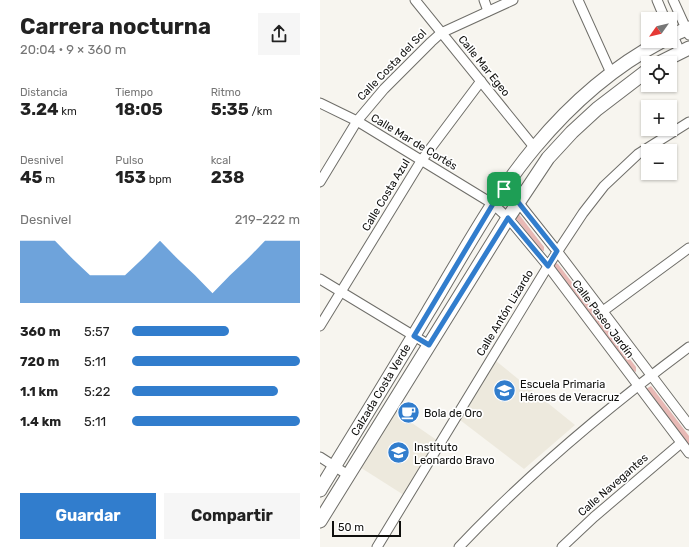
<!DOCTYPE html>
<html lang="es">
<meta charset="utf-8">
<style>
:root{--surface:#fff;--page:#f6f6f6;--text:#222;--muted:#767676;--accent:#317dcd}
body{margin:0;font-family:Rubik,sans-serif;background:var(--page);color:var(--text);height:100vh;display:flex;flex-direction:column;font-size:15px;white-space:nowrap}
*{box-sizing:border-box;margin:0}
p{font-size:13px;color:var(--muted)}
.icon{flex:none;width:22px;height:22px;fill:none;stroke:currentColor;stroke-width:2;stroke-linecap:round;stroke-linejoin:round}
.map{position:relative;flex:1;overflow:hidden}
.sheet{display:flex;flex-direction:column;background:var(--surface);width:320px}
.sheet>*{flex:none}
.needle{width:26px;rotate:236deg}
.fabs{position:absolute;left:321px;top:12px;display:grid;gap:8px}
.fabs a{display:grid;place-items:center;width:36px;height:36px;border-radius:0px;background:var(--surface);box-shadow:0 1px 3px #0004;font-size:20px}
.scale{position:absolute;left:12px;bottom:10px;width:69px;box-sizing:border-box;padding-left:4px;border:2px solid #0f0f0d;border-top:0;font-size:11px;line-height:14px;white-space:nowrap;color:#0f0f0d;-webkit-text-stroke:3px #fff;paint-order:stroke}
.pin{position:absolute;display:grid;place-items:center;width:34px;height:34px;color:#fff;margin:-17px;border-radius:8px;box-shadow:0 2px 6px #0006}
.round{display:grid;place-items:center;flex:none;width:42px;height:42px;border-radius:0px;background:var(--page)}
.head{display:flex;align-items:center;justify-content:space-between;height:68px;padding:0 20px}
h1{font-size:22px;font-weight:700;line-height:30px}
.stats{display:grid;grid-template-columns:repeat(3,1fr);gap:6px;height:68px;padding:4px 20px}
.stats div{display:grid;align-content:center}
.stats b{font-size:17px;font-weight:700}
.stats small{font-size:11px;font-weight:400}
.stats p{font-size:11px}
.chart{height:112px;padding:8px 20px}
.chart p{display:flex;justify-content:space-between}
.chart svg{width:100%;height:72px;margin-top:4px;fill:var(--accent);opacity:.7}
.primary-button{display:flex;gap:8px;margin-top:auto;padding:8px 20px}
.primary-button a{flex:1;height:46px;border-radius:0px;background:var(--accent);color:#fff;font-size:16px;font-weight:700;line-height:46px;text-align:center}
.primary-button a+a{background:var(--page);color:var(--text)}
ul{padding:0 20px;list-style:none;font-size:13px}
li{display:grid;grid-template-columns:64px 48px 1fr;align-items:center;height:30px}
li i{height:10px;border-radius:5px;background:var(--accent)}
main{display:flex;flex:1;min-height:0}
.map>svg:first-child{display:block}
.built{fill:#ede9dd}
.green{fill:#e8b9b5}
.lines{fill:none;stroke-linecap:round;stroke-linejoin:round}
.street-casing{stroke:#6f6e69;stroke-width:11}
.secondary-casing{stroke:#6f6e69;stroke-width:15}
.street{stroke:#fff;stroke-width:9}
.secondary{stroke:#fff;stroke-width:13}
.route-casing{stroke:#fff;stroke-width:8}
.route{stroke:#317dcd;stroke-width:5}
.labels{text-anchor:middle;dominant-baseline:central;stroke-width:3.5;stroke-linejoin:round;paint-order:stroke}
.street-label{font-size:11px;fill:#0f0f0d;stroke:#fff}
.poi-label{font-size:11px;fill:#0f0f0d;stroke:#fff;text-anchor:start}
</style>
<main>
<section class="sheet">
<div class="head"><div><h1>Carrera nocturna</h1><p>20:04 · 9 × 360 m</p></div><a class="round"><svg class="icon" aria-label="share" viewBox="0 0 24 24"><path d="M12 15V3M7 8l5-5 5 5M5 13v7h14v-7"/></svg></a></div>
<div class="stats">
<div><p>Distancia</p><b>3.24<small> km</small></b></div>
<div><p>Tiempo</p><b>18:05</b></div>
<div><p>Ritmo</p><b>5:35<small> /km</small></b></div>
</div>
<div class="stats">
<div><p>Desnivel</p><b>45<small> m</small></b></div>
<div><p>Pulso</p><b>153<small> bpm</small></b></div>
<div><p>kcal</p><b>238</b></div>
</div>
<div class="chart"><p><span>Desnivel</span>219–222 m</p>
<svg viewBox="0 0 160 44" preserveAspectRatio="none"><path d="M0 44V6L10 6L20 6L30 17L40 27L50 27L60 27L70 17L80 6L90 17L100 27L110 38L120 27L130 17L140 6L150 6L160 6V44z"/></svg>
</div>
<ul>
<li><b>360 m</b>5:57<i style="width:58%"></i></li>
<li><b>720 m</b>5:11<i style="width:100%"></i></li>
<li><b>1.1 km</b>5:22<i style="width:87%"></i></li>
<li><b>1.4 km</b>5:11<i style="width:100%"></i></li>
</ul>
<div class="primary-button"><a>Guardar</a><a>Compartir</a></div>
</section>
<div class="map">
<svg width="369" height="547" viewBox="0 0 369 547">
<rect width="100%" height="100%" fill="#f7f5ef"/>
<g class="built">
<path d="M176 361 255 425 204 469 140 420Z"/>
<path d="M70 408 121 443 87 497 35 464Z"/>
</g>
<g class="green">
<path d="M198 213 224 247V251L220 250 194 216Z"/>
<path d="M234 262 238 264 316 367V372L312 370 234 266Z"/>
<path d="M331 386 369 436V446L326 389Z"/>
</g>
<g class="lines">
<defs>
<g id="street">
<path d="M95 0 214 147"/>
<path d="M164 0 168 11"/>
<path d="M258 0 291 73"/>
<path d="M337 0 345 19"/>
<path d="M353 0 369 35"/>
<path d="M351 31 360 52"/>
<path d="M0 103 37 121 173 204 188 218 228 266 369 453"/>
<path d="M0 182 37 121 64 89 111 42 121 33 193 0"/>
<path d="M184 189 198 202 237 251 369 425"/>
<path d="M0 279 109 345"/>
<path d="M283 311 369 248"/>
<path d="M0 326 101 161 161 81"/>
<path d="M0 457 28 475"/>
<path d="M57 547 228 266 263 213 284 186 318 154 369 122"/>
<path d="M139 547C209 473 287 408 369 347"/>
<path d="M242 547 274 517 361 443"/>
</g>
<g id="secondary">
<path d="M350 36 369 28"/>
<path d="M339 63 369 48"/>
<path d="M0 490C36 431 73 371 108 312 142 256 173 197 215 147 250 105 293 67 342 41"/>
<path d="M0 521 188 218 228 158 252 132 277 109 328 70"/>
</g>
</defs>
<use href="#street" class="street-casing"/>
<use href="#secondary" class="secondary-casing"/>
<use href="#street" class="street"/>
<use href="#secondary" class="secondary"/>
</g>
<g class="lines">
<defs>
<path id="route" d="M184 189 198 202 237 251 228 266 188 218 109 345 94 336 173 204Z"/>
</defs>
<use href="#route" class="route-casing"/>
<use href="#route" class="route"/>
</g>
<defs>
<symbol id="school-disc" viewBox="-11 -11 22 22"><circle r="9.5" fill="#317dcd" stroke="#fff"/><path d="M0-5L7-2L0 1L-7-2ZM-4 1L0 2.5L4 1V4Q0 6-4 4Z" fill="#fff"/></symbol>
<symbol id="cafe-disc" viewBox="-11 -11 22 22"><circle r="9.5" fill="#317dcd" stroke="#fff"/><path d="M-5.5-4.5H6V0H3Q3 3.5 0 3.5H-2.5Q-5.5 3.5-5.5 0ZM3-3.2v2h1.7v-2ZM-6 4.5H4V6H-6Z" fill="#fff"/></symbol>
</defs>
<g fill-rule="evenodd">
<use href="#school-disc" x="172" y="378" width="25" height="25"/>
<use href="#cafe-disc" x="76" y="400" width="25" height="25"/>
<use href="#school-disc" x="66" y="440" width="25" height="25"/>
</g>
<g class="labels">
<g class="street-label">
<text transform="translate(72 65) rotate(-46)">Calle Costa del Sol</text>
<text transform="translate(164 66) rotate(51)">Calle Mar Egeo</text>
<text transform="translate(94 142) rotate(31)">Calle Mar de Cortés</text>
<text transform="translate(66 195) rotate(-59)">Calle Costa Azul</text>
<text transform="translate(185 313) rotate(-59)">Calle Antón Lizardo</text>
<text transform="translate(283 319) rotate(53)">Calle Paseo Jardín</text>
<text transform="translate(61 390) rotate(-59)">Calzada Costa Verde</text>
<text transform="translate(293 485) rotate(-41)">Calle Navegantes</text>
</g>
<g class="poi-label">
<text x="200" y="384">Escuela Primaria<tspan x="200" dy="13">Héroes de Veracruz</tspan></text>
<text x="104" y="413">Bola de Oro</text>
<text x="94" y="447">Instituto<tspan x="94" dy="13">Leonardo Bravo</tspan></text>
</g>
</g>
</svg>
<div class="fabs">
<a><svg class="needle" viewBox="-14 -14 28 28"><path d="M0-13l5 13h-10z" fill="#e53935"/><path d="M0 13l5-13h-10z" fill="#767676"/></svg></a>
<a><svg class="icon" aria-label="locate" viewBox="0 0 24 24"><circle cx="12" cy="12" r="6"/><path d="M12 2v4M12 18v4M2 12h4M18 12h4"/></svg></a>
<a>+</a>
<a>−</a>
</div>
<div class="scale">50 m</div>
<div class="pin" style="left:184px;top:189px;background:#1e9e55"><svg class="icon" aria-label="arrive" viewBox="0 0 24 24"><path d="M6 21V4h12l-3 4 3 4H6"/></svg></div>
</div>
</main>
